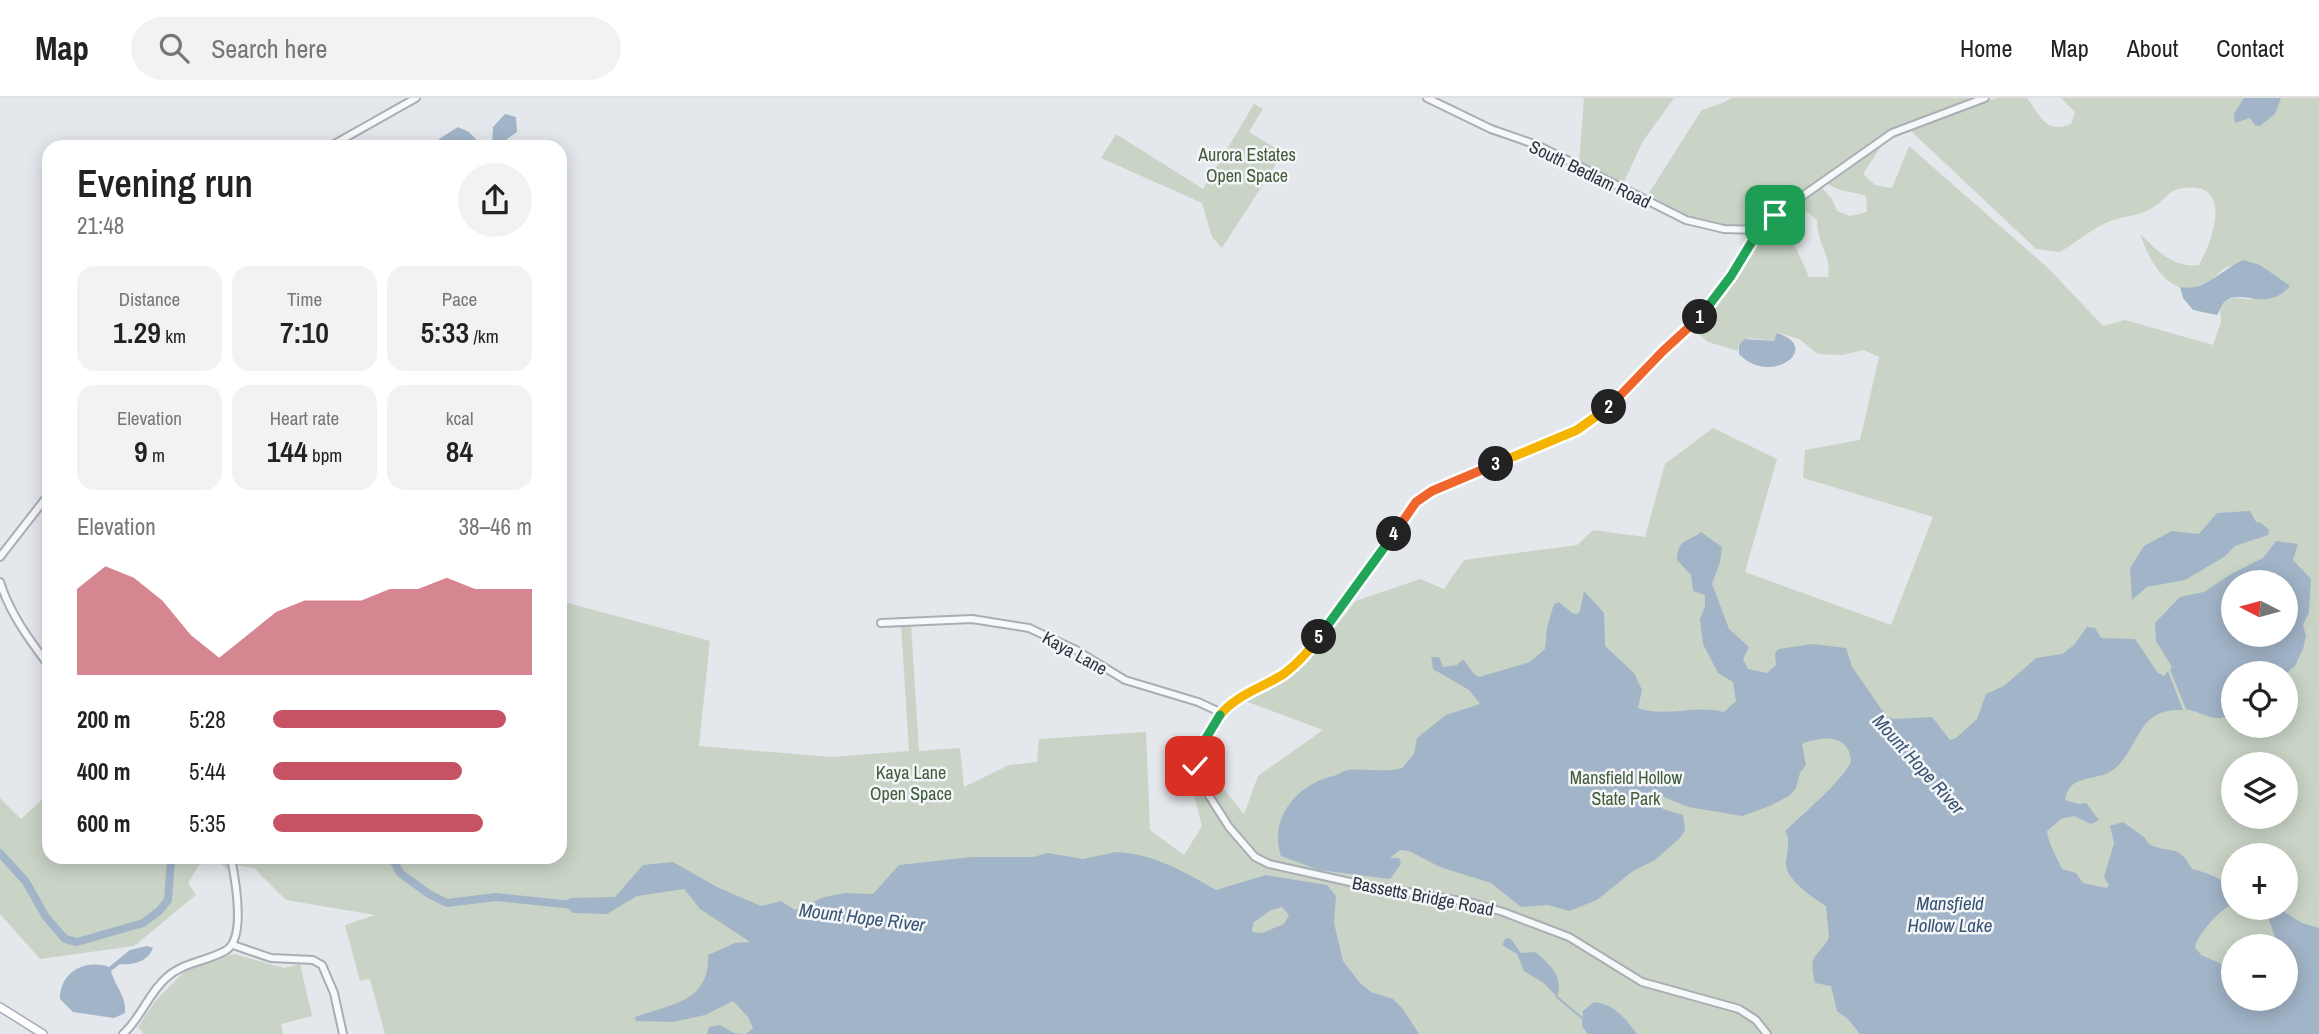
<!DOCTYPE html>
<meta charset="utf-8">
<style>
:root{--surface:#fff;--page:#f2f2f2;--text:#222;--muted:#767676;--line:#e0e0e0;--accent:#c65363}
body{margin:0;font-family:"Archivo Narrow",sans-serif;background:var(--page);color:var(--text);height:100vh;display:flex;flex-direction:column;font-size:26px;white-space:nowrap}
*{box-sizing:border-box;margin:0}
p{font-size:23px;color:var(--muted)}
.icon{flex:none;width:38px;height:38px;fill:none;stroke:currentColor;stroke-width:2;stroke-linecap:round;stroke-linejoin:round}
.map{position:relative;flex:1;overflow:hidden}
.side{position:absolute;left:42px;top:42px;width:525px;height:724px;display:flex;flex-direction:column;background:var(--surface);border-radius:21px;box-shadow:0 4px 18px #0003}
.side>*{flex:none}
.needle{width:46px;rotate:276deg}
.tools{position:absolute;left:2221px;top:472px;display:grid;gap:14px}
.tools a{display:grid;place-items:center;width:77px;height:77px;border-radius:50%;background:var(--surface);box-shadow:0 4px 18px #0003;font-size:35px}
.pin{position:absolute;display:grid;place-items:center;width:60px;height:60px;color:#fff;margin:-30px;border-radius:14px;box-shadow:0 4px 10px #0006}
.km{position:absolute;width:35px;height:35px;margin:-18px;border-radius:50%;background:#222;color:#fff;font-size:19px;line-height:35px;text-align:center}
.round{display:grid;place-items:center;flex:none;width:74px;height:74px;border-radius:37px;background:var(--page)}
.head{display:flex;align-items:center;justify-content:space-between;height:119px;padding:0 35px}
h1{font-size:38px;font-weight:600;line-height:52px}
.stats{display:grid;grid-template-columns:repeat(3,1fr);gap:10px;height:119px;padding:7px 35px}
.stats div{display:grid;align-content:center;border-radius:18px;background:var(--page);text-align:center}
.stats b{font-size:30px;font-weight:600}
.stats small{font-size:19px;font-weight:400}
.stats p{font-size:19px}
.chart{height:196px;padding:14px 35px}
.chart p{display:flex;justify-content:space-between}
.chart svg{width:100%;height:126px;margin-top:7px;fill:var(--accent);opacity:.7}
ul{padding:0 35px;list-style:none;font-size:23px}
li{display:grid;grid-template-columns:112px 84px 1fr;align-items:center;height:52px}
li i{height:18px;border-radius:9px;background:var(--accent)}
header{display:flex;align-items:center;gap:42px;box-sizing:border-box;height:98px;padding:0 35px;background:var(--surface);border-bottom:2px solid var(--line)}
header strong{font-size:33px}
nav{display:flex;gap:38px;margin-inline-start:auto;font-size:24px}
.search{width:490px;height:63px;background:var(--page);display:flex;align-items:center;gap:18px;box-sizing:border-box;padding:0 24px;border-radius:38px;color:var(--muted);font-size:26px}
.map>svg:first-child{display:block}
.green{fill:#c9d4c6;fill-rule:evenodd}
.water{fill:#a2b4c8;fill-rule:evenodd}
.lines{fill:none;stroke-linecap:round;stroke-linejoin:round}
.stream{stroke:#a2b4c8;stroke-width:2}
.river{stroke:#a2b4c8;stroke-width:8}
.minor-casing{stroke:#a9aeb5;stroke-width:10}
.major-casing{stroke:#a4abb6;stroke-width:10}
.minor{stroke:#f7f8f9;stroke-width:6}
.major{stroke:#fff;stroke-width:7}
.split-1-casing{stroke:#fff;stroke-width:14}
.split-2-casing{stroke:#fff;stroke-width:14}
.split-3-casing{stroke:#fff;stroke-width:14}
.split-4-casing{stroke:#fff;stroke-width:14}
.split-5-casing{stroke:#fff;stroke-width:14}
.split-6-casing{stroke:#fff;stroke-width:14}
.split-7-casing{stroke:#fff;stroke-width:14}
.split-1{stroke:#22a559;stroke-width:9}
.split-2{stroke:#f0652b;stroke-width:9}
.split-3{stroke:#f5b400;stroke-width:9}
.split-4{stroke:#f0652b;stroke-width:9}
.split-5{stroke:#22a559;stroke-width:9}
.split-6{stroke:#f5b400;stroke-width:9}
.split-7{stroke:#22a559;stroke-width:9}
.labels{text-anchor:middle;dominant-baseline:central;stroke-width:5;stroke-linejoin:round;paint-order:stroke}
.park-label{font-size:18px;fill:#415d3b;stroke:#f4f6f8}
.street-label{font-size:18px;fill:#2d3442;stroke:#f4f6f8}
.water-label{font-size:19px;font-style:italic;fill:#395374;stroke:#f4f6f8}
</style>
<header>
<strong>Map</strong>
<div class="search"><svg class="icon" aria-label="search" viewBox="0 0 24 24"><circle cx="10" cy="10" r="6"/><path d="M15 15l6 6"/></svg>Search here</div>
<nav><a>Home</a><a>Map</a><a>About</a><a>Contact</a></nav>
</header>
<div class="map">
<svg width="2319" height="936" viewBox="0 0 2319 936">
<rect width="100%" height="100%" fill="#e4e7eb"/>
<g class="green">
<path d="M1584 0H1674L1643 43 1622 88 1579 66Z"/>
<path d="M1731 0H1977L1888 33 1753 128 1720 127 1687 118 1646 100 1701 13C1712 7 1721 8 1731 0Z"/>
<path d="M1997 0H2027C2041 18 2045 36 2071 26L2075 14 2061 0H2319V936H385L370 881 360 883 345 827 375 817 286 802 254 770 227 766V772L217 761 199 767 188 785 196 797 134 848 40 861 0 816V700L21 721 49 695V760H560V503L710 543 699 648 832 659 909 653 901 526H911L919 653 960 650 964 689 1009 667 1037 664 1039 641 1146 634 1150 732 1184 757 1202 728 1194 697 1198 693 1205 701 1211 685 1200 661 1244 716 1258 678 1323 632 1245 603 1284 582 1304 567 1356 503 1420 481 1444 491 1464 462 1577 447 1593 432 1645 439 1665 366 1713 330 1777 361 1745 474 1891 527 1933 419 1803 380 1805 352 1860 342 1879 259 1864 252 1842 257 1818 256 1799 241 1779 235 1774 243 1749 240 1739 247 1738 253 1708 244 1697 235 1695 229C1705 218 1715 207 1724 195 1747 163 1756 135 1790 111L1787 130 1809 179H1828C1832 157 1817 148 1817 122L1797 106 1821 89 1832 101 1837 113 1850 118 1867 114 1866 98C1850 92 1842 96 1827 85L1884 44 1863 76 1875 87 1892 90 1909 48 2049 171 2103 228 2125 222 2213 247 2221 224 2220 210C2229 198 2236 199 2250 202L2280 183 2260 167C2251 168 2235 166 2227 169 2219 173 2213 183 2205 187 2170 203 2150 164 2140 136 2158 153 2173 170 2199 167 2214 140 2235 79 2178 91 2169 93 2161 105 2152 110 2138 119 2120 118 2106 125 2090 132 2075 145 2060 154L2036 151 1911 33 1918 26ZM2233 485H2286V537H2233ZM2233 576H2286V628H2233ZM2233 667H2286V719H2233ZM2233 758H2286V810H2233ZM2233 849H2286V901H2233Z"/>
<path d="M1254 6 1263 11 1249 34 1283 55 1222 150 1212 139 1202 105 1101 60 1116 36 1203 91Z"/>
<path d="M234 856 284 870 300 866 312 918 281 926 283 936H144L138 929 156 902 186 872Z"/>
</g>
<g class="water">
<path d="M2244 0H2281L2275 16 2260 28 2255 27 2250 20 2235 25 2234 16Z"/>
<path d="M505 16 516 19 517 34 507 41 508 49H492L493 29Z"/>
<path d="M458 29 469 34 483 49H437L439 41Z"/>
<path d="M2243 162 2260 167 2290 188C2266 215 2241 190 2226 203 2221 206 2220 213 2217 217L2193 212 2183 200 2180 189C2206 194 2220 172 2243 162Z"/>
<path d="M1777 235C1824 250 1770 289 1739 256V247L1745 241 1774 243Z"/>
<path d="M2250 413 2256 424 2261 425 2269 432 2268 437 2235 448 2224 459 2185 482 2147 489 2132 502 2130 470 2144 448 2172 433 2199 436 2217 415Z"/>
<path d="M1701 434 1722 449 1720 464 1712 486 1729 531 1749 549 1743 561 1748 571 1767 575 1776 567 1775 555 1779 551 1812 546 1846 550 1852 569 1887 619 1894 621 1932 619 1950 642 1956 640 1977 621 1986 596 2004 588 2036 560 2062 556 2074 547 2087 529 2095 530 2101 540 2135 541 2158 575 2164 578 2168 573 2183 612C2135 610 2141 650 2113 672 2096 684 2069 675 2065 702L2079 706 2086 705 2099 722 2091 726 2074 718 2061 721 2047 733C2048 746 2057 759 2062 771L2076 775 2083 785 2107 790 2109 787 2104 779 2114 745 2110 728 2123 724 2144 739 2150 747C2174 756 2178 746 2192 771 2209 775 2220 780 2233 791V806C2222 809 2197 837 2195 849L2201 857 2233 871V901H2286V849H2279L2267 817 2269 812 2278 810 2302 825 2319 830V936H1860L1848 921 1837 913 1831 888 1815 885C1808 854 1817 861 1829 840L1826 808C1814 800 1784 781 1786 764 1787 755 1791 740 1785 733 1803 716 1841 684 1851 664 1850 635 1821 638 1802 646L1806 667 1800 675 1796 690 1789 698 1770 708 1742 718 1688 709 1654 695 1649 696V700L1657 704 1663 711 1683 717 1685 732 1680 740 1655 762 1633 773 1597 802 1569 813 1548 807 1521 809 1491 785 1440 769 1409 753 1400 752 1390 760H1399L1401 766 1390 781 1319 772 1281 758C1268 720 1298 686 1333 678 1339 677 1342 673 1348 672 1366 670 1384 675 1402 670L1414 656 1417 640 1446 617 1480 606 1469 592 1433 571 1431 559H1439L1443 569 1457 567 1463 561 1474 576 1479 579 1530 564 1545 551 1547 530 1554 506 1559 504 1572 515 1577 516 1580 513 1584 493 1604 515 1605 548 1634 575 1642 592 1638 610C1666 620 1695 606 1724 614L1736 603 1733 584 1718 575 1703 546 1700 521 1705 509V497L1693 493 1691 477 1677 462C1678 440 1687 445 1701 434Z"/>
<path d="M2276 443 2298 446 2293 462 2311 481 2309 514 2303 527 2306 538 2303 551 2295 568 2285 576H2233V614C2219 628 2202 614 2186 611L2170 572 2172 569 2156 543 2155 525 2180 499 2204 494 2231 476 2263 460ZM2233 485H2286V537H2233Z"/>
<path d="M1116 754C1154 756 1183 773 1216 792L1266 777 1327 787 1336 798 1334 825 1343 863 1360 885 1371 894 1393 901 1403 911 1419 936H707L709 929 720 927 734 935 746 936 753 930 748 919 733 903 705 917 673 924 636 923 635 919C671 906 710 904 708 857L735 845 750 844 700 811 684 791 637 798 607 816 573 815 563 806 570 800 615 799 643 767 673 764 717 789 761 808 781 803 795 812 824 799 845 795 873 796 899 767 972 759H1033L1048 755 1083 761ZM1282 809 1289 817 1284 826 1262 835 1252 834 1253 825 1271 812Z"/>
<path d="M1506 840 1511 841 1521 855 1535 854C1550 866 1564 879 1557 899L1545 886 1524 873 1517 856 1502 847Z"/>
<path d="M147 848 153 850C148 864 133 867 120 866L111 873C115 888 127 899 125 915L114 920 73 914 60 901C60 873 86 861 109 869L130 852Z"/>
<path d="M1594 904C1614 906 1625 920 1637 936H1588L1582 928 1583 913Z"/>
</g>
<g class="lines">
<path class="stream" d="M1557 899 1582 920"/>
<g class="river">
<path d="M0 755 26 784 46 819 65 841 77 844 143 825 159 813 168 802 171 760"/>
<path d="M392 760 400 775 429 796 447 805 496 799 573 807"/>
</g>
<defs>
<g id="minor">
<path d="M1427 0 1491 31 1537 47 1686 122 1724 131 1759 132"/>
<path d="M329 49 416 0"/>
<path d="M0 459 49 396"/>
<path d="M0 484C10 516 29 541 49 568"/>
<path d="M881 525 972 521 1029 530 1076 552 1125 582 1198 604 1222 615"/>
<path d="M233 847 271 860 313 862 322 867 334 895 343 936"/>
<path d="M123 936C141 920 148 896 166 880 183 864 205 864 225 853 247 842 235 780 231 760"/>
<path d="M1767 936 1756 922 1739 911 1642 884 1569 839 1503 814 1473 805 1359 786 1269 766 1255 759 1229 729 1206 693 1195 668 1197 655 1205 640 1226 610 1240 599 1285 575 1305 557 1347 504 1416 404 1432 393 1578 332 1612 307 1663 253 1700 219 1767 123 1892 35 1985 0"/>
</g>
<path id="major" d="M0 909 43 936"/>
</defs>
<use href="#minor" class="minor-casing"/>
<use href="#major" class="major-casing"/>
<use href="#minor" class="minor"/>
<use href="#major" class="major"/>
</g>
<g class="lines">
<defs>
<path id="split-1" d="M1700 219 1731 178 1759 132 1775 117"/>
<path id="split-2" d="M1609 309 1663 253 1700 219"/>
<path id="split-3" d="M1496 366 1577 332 1609 309"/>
<path id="split-4" d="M1394 436 1416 404 1432 393 1496 366"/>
<path id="split-5" d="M1319 539 1394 436"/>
<path id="split-6" d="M1220 617C1237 596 1263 590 1285 575 1298 565 1309 553 1319 539"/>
<path id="split-7" d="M1195 668 1197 655 1220 617"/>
</defs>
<use href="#split-1" class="split-1-casing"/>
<use href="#split-2" class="split-2-casing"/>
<use href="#split-3" class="split-3-casing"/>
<use href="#split-4" class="split-4-casing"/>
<use href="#split-5" class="split-5-casing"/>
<use href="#split-6" class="split-6-casing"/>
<use href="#split-7" class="split-7-casing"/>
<use href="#split-1" class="split-1"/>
<use href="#split-2" class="split-2"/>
<use href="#split-3" class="split-3"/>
<use href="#split-4" class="split-4"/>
<use href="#split-5" class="split-5"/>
<use href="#split-6" class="split-6"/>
<use href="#split-7" class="split-7"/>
</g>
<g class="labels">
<g class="park-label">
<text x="1247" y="56">Aurora Estates<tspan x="1247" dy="21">Open Space</tspan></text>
<text x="911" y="674">Kaya Lane<tspan x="911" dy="21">Open Space</tspan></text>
<text x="1626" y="679">Mansfield Hollow<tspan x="1626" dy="21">State Park</tspan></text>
</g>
<g class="street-label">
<text transform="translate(1590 76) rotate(26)">South Bedlam Road</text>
<text transform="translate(1075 555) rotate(29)">Kaya Lane</text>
<text transform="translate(1423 798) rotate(11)">Bassetts Bridge Road</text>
</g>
<g class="water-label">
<text transform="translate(1919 666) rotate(48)">Mount Hope River</text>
<text x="1950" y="805">Mansfield<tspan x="1950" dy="22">Hollow Lake</tspan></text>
<text transform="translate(862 819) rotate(7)">Mount Hope River</text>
</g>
</g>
</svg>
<div class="tools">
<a><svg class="needle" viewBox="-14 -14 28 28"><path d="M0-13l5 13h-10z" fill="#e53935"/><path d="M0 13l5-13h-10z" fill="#767676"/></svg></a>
<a><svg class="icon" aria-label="locate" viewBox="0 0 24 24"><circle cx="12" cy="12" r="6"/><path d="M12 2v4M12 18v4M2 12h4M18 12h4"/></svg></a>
<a><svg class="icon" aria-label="layers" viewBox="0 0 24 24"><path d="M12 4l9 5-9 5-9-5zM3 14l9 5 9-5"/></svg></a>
<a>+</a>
<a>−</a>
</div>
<div class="pin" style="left:1775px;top:117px;background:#1e9e55"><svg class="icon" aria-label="arrive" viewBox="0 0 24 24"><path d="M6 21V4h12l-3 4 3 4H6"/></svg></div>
<div class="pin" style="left:1195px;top:668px;background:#d93025"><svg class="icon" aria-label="check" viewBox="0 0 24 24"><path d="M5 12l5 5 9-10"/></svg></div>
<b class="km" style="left:1700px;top:219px">1</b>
<b class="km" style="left:1609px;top:309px">2</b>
<b class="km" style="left:1496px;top:366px">3</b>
<b class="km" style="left:1394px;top:436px">4</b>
<b class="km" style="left:1319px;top:539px">5</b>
<section class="side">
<div class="head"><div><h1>Evening run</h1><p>21:48</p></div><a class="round"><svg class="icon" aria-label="share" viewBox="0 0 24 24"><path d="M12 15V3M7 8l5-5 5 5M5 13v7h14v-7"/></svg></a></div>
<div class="stats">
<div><p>Distance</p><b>1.29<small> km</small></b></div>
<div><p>Time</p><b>7:10</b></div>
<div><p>Pace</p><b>5:33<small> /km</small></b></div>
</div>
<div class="stats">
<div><p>Elevation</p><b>9<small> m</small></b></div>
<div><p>Heart rate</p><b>144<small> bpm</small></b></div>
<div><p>kcal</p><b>84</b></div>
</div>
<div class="chart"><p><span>Elevation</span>38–46 m</p>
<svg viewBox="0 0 160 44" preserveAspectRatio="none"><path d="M0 44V14L10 6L20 10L30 18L40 30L50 38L60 30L70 22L80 18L90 18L100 18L110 14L120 14L130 10L140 14L150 14L160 14V44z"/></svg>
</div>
<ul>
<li><b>200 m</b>5:28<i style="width:90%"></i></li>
<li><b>400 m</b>5:44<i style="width:73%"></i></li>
<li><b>600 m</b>5:35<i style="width:81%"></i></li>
</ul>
</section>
</div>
